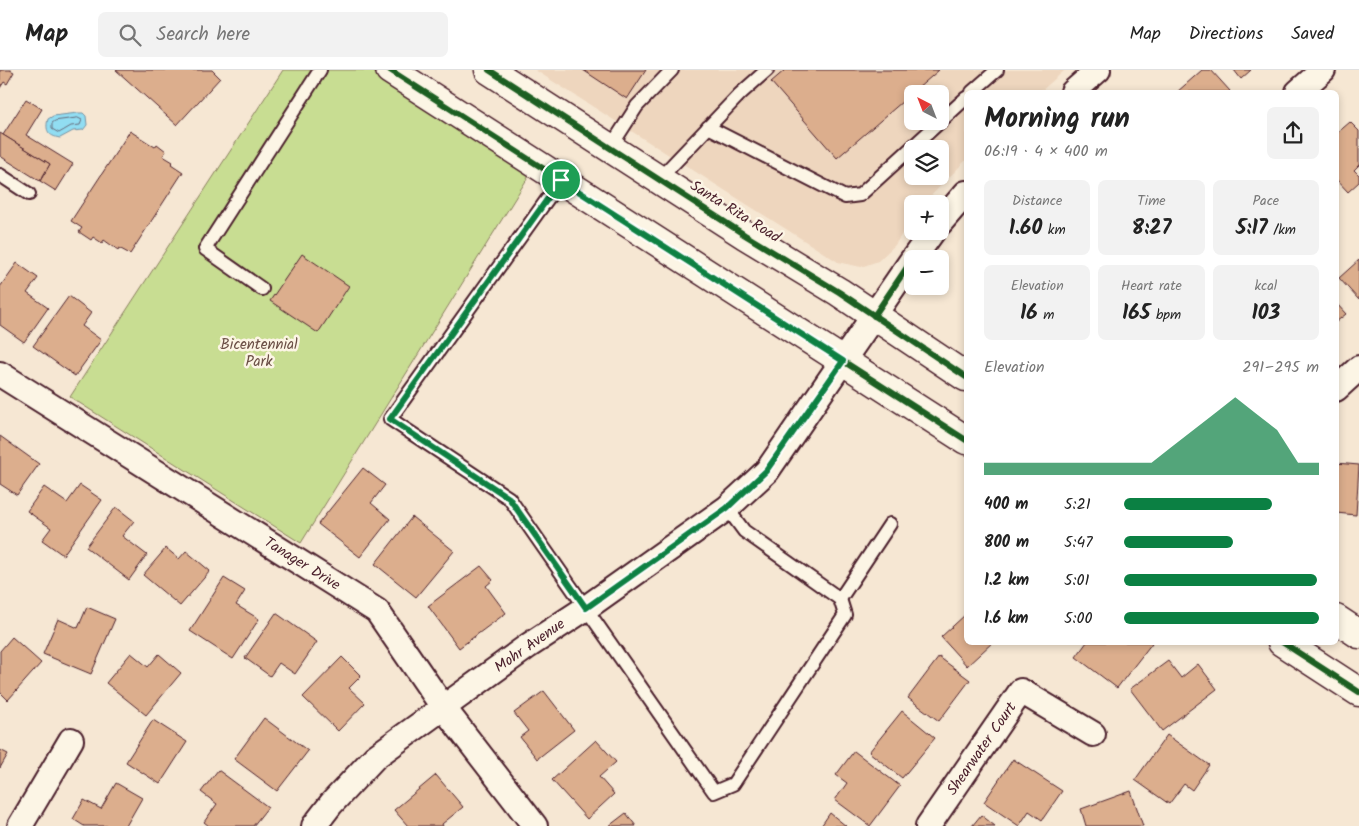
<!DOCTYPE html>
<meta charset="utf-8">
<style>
:root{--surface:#fff;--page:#f2f2f2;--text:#222;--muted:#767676;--line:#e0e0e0;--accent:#0b8043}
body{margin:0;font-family:Kalam,sans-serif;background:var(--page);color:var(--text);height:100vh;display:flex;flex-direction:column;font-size:19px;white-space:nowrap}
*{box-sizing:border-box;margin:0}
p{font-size:16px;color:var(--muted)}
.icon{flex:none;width:28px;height:28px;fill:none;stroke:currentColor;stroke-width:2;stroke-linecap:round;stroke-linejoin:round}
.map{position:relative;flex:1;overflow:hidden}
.sheet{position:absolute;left:964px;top:20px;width:375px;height:555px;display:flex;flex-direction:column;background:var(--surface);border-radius:8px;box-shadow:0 2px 8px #0003}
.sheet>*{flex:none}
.needle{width:32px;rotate:318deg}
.controls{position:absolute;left:904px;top:15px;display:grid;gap:10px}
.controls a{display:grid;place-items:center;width:45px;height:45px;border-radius:8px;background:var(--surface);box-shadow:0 2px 8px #0003;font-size:25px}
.pin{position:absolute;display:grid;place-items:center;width:42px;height:42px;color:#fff;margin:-21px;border:2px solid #fff;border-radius:50%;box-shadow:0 1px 5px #0007}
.round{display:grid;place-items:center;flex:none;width:52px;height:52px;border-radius:8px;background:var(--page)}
.head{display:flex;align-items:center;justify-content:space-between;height:85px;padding:0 20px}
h1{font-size:28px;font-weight:800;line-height:38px}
.stats{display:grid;grid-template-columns:repeat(3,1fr);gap:8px;height:85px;padding:5px 20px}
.stats div{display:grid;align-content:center;border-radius:8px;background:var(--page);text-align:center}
.stats b{font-size:21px;font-weight:800}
.stats small{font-size:14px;font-weight:400}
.stats p{font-size:14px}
.chart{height:140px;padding:10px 20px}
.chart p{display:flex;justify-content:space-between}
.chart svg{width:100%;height:90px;margin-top:5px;fill:var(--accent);opacity:.7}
ul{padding:0 20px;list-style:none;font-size:16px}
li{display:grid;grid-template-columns:80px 60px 1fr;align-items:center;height:38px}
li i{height:12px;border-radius:6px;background:var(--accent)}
header{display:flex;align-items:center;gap:30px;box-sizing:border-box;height:70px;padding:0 25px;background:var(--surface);border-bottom:1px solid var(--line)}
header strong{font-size:24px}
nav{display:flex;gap:28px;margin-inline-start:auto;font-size:18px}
.search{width:350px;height:45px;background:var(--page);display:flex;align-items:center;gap:12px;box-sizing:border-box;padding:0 18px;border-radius:8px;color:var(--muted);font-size:19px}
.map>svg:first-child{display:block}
.built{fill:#eed6be;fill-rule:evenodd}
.green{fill:#c8dd92;stroke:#897e5e}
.water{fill:#91ddf2;stroke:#7591a2}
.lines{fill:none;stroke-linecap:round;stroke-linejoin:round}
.shore{stroke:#666b7b;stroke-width:1}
.building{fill:#dcae8d;stroke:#4a1f2b}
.lane-casing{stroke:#4a1f2b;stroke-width:16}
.street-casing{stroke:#4a1f2b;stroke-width:28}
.primary-casing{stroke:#4a1f2b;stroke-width:31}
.lane{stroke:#fcf5e5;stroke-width:12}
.street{stroke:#fcf5e5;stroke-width:24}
.primary{stroke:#fcf5e5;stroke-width:28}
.cycleway-casing{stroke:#fcf5e5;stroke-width:9}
.cycleway{stroke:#1b5e20;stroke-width:6}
.route-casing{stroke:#fff;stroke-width:10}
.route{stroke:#0b8043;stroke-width:6}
.labels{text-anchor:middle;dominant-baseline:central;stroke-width:5;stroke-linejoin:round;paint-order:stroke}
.street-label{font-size:15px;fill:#4a1f2b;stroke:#fcf5e5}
.park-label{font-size:15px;fill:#6a4e45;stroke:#fcf5e5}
</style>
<header>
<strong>Map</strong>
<div class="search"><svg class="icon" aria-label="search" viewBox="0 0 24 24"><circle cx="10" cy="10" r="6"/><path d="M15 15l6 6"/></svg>Search here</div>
<nav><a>Map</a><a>Directions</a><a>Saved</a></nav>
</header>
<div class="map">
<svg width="1359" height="756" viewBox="0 0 1359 756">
<rect width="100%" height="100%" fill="#f6e7d3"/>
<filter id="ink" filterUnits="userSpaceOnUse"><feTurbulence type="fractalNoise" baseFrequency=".02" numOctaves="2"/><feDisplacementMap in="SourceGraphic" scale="10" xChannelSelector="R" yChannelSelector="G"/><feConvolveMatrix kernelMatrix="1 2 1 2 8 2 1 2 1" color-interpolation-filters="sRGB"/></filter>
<g filter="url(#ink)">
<path class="built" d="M535 0H1065L1040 22H966V90L923 134H912V148L895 175 878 191 861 197 838 192ZM912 24H940V51H912ZM912 79H940V106H912Z"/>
<path class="green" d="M283 0H373L532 101 301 473 70 327Z"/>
<path class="water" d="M78 43H83L86 46 87 55 83 60 73 61 60 68C48 66 45 60 48 49L53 46Z"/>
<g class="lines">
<path class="shore" d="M78 48 82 50 80 55 71 56 59 63 52 59V53L55 51Z"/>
</g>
<g class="building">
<path d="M0 0H10L14 2 7 14 4 12 0 18Z"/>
<path d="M116 0H212L220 8 177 55Z"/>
<path d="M583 0H646L627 29Z"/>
<path d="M785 0H939L837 88 771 12Z"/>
<path d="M1202 0H1211L1230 21 1229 22H1177Z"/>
<path d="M1234 0H1251L1241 9Z"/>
<path d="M26 29 42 39 26 65 73 94 56 121 40 111 50 94 3 65Z"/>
<path d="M1350 52 1359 61V95L1354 100 1359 105V112L1348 122 1336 109V64Z"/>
<path d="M130 61 155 77 157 74 166 81 163 86 173 92 171 94 183 102 130 184 119 178 118 180 104 170 102 173 93 167 91 170 79 162 82 158 71 151Z"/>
<path d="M0 63 50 94 40 111 0 86Z"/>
<path d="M302 184 349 216 318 263 270 231Z"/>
<path d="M1359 190V230L1339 208Z"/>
<path d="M17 193 38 208 27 223 48 238 24 272 0 255V217Z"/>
<path d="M69 226 91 243 82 256 101 270 75 306 33 276Z"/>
<path d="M1336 233 1346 244 1336 252Z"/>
<path d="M0 366 39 394 17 425 0 414Z"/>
<path d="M1336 393 1359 395 1356 445 1336 443Z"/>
<path d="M363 398 385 415 371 433 390 449 360 487 318 454Z"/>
<path d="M80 415 102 430 63 485 42 470 51 458 27 441 44 417 67 433Z"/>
<path d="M116 437 134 451 122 466 147 485 129 510 86 477Z"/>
<path d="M412 447 454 481 416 527 375 494Z"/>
<path d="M166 478 179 489 186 481 210 501 180 536 143 505Z"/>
<path d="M481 496 493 510 486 516 506 543 459 578 428 536Z"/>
<path d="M224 508 245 521 236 535 259 549 233 589 190 561Z"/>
<path d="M87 537 115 549 91 604 43 584 58 549 78 558Z"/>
<path d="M276 543 317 572 295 604 279 593 270 606 245 588Z"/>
<path d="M966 544V572H993L967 596 941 567Z"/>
<path d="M12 567 41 593 8 630 0 622V581Z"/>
<path d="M1087 572H1151L1152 573 1117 618 1076 587Z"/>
<path d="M131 583 148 597 159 584 181 603 146 645 106 613Z"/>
<path d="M342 587 361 606 349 618 365 633 338 661 303 627Z"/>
<path d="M939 587 970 610 939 651 908 628Z"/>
<path d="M1168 591 1181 608 1198 594 1217 619 1162 661 1130 619Z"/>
<path d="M544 621 574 660 537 689 520 667 528 661 514 643Z"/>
<path d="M902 641 935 668 902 708 869 682Z"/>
<path d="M264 648 308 681 277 721 234 689Z"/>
<path d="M153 650 187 672 160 714 126 692Z"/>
<path d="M1167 665 1209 695 1192 720 1184 714 1169 734 1135 710Z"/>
<path d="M596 670 616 692 599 707 614 724 587 749 552 710Z"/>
<path d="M0 680 8 684 0 698Z"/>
<path d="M854 681 900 716 870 756 835 730 847 713 836 705Z"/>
<path d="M1013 689 1062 721 1042 750 1029 741 1019 756 984 732Z"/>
<path d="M218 700 268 737 253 756H209L204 752 217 734 201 722Z"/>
<path d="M436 705 463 737 442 754 443 756H408L394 740Z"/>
<path d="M116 713 142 728 126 756H84L73 749 84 730 101 739Z"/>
<path d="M1131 721 1143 756H1086L1081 739Z"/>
<path d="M626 743 636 756H609Z"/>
<path d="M830 743 846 756H821Z"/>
<path d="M981 745 995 756H972Z"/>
</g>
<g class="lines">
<defs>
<g id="lane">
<path d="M972 22 997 0"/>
<path d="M708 57 845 127 860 125 966 28"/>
<path d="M610 78 637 36 672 0"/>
<path d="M0 105 29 124"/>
<path d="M659 109 740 24 767 0"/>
<path d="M561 110 390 349 509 428 714 722 733 714 845 545 840 529"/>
<path d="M262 219 205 179 320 0"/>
<path d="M727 438 744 461 840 529 890 454"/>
</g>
<g id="street">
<path d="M1073 22 1098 0"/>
<path d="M1298 22 1323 0"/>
<path d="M940 153 966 123"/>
<path d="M913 189 933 161"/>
<path d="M0 304 377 541 443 637 535 756"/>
<path d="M1336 319 1359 298"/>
<path d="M20 756 71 670"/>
<path d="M314 756 331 734 375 687 528 576 586 538 727 438 767 401 912 190"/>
<path d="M928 756 1021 621 1093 664"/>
</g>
<g id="primary">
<path d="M390 0 966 370"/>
<path d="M489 0 745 165 839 222 966 307"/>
<path d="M1336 549 1359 564"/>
<path d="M1282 572 1359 622"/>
</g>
</defs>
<use href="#lane" class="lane-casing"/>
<use href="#street" class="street-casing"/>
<use href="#primary" class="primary-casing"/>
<use href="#lane" class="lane"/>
<use href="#street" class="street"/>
<use href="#primary" class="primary"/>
<defs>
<g id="cycleway">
<path d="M390 0 966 370"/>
<path d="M489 0 745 165 839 222 966 307"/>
<path d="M874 246 912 190"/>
<path d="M1282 572 1359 622"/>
</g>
</defs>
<use href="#cycleway" class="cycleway-casing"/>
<use href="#cycleway" class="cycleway"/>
</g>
</g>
<g class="lines" filter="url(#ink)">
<defs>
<path id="route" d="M561 110 843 291 766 401 727 438 586 538 509 428 390 349Z"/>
</defs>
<use href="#route" class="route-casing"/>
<use href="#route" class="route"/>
</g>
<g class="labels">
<g class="street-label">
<text transform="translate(735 142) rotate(32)">Santa Rita Road</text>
<text transform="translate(302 494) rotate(32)">Tanager Drive</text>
<text transform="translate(530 576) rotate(-35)">Mohr Avenue</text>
<text transform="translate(982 679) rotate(-55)">Shearwater Court</text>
</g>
<g class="park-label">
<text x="259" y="275">Bicentennial<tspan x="259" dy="17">Park</tspan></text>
</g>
</g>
</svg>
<div class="controls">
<a><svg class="needle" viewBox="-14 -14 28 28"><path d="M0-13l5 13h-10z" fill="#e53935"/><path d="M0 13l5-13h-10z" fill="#767676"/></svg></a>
<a><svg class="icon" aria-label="layers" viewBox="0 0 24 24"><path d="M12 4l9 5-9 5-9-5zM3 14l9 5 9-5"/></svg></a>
<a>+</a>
<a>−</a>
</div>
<div class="pin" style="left:561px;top:110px;background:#1e9e55"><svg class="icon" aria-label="arrive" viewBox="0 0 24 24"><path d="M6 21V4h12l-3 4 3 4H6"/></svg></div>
<section class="sheet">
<div class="head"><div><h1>Morning run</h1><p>06:19 · 4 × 400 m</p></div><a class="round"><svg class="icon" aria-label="share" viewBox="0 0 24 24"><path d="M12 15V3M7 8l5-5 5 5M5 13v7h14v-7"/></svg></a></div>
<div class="stats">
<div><p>Distance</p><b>1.60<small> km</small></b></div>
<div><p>Time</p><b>8:27</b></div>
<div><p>Pace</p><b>5:17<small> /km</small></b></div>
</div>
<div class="stats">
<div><p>Elevation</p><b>16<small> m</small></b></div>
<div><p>Heart rate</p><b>165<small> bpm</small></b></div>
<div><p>kcal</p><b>103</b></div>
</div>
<div class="chart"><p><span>Elevation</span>291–295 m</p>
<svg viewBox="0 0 160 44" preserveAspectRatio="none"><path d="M0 44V38L10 38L20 38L30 38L40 38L50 38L60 38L70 38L80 38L90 30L100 22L110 14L120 6L130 14L140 22L150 38L160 38V44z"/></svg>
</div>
<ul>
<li><b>400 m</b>5:21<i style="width:76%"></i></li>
<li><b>800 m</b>5:47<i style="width:56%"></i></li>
<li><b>1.2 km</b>5:01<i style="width:99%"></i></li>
<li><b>1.6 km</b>5:00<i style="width:100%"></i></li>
</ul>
</section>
</div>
